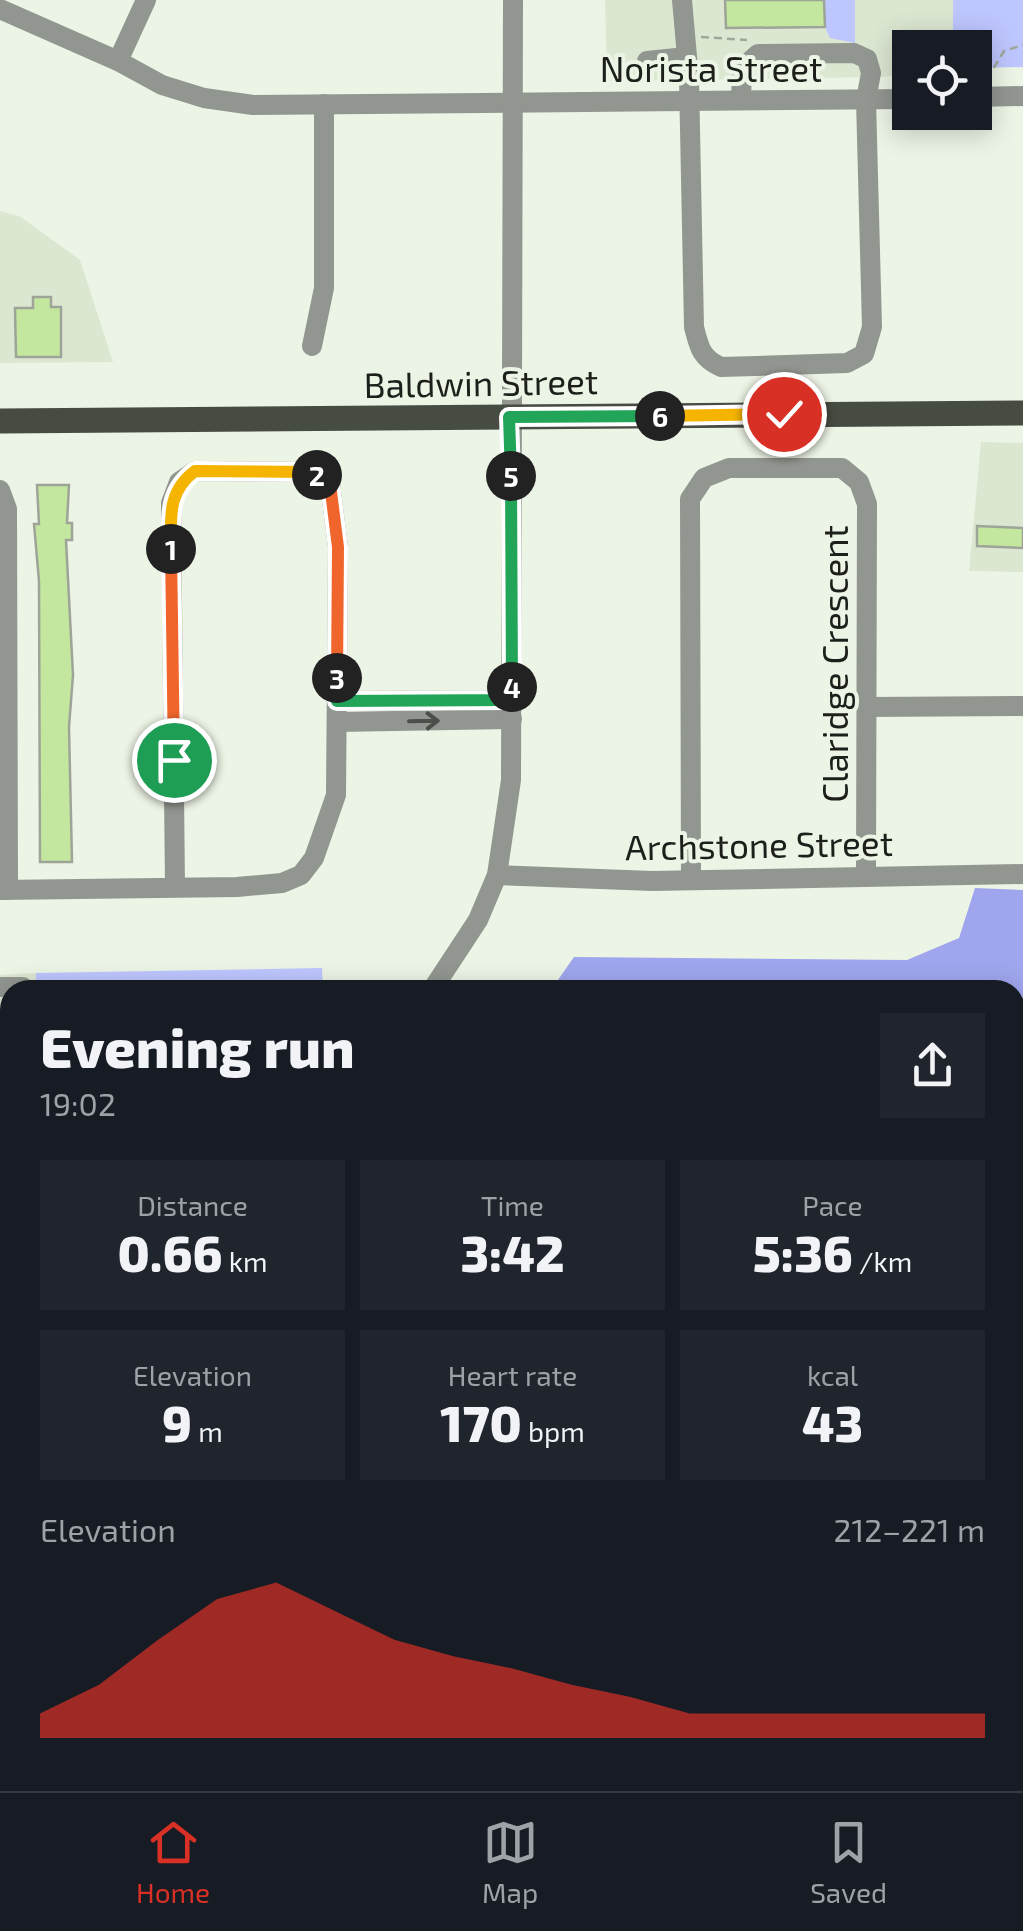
<!DOCTYPE html>
<meta charset="utf-8">
<style>
:root{--surface:#171b24;--page:#20242c;--text:#f1f3f6;--muted:#9ea1a6;--line:#363941;--accent:#d93025}
body{margin:0;font-family:"Exo 2",sans-serif;background:var(--page);color:var(--text);height:100vh;display:flex;flex-direction:column;font-size:38px;white-space:nowrap}
*{box-sizing:border-box;margin:0}
p{font-size:32px;color:var(--muted)}
.icon{flex:none;width:55px;height:55px;fill:none;stroke:currentColor;stroke-width:2;stroke-linecap:round;stroke-linejoin:round}
.map{position:relative;flex:1;overflow:hidden}
.drawer{position:absolute;left:0px;top:980px;width:1025px;height:812px;display:flex;flex-direction:column;background:var(--surface);border-radius:30px 30px 0 0;box-shadow:0 5px 25px #0003}
.drawer>*{flex:none}
.controls{position:absolute;left:892px;top:30px;display:grid;gap:20px}
.controls a{display:grid;place-items:center;width:100px;height:100px;border-radius:0px;background:var(--surface);box-shadow:0 5px 25px #0003;font-size:50px}
.pin{position:absolute;display:grid;place-items:center;width:85px;height:85px;color:#fff;margin:-42px;border:5px solid #fff;border-radius:50%;box-shadow:0 2px 10px #0007}
.km{position:absolute;width:50px;height:50px;margin:-25px;border-radius:50%;background:#222;color:#fff;font-size:28px;line-height:50px;text-align:center}
.round{display:grid;place-items:center;flex:none;width:105px;height:105px;border-radius:0px;background:var(--page)}
.summary{display:flex;align-items:center;justify-content:space-between;height:170px;padding:0 40px}
h1{font-size:55px;font-weight:800;line-height:75px}
.stats{display:grid;grid-template-columns:repeat(3,1fr);gap:15px;height:170px;padding:10px 40px}
.stats div{display:grid;align-content:center;border-radius:0px;background:var(--page);text-align:center}
.stats b{font-size:50px;font-weight:800}
.stats small{font-size:28px;font-weight:400}
.stats p{font-size:28px}
.chart{height:280px;padding:20px 40px}
.chart p{display:flex;justify-content:space-between}
.chart svg{width:100%;height:180px;margin-top:10px;fill:var(--accent);opacity:.7}
.tab-bar{display:flex;justify-content:space-around;align-items:center;height:140px;border-top:2px solid var(--line);background:var(--surface);font-size:28px;color:var(--muted)}
.tab-bar a{display:grid;justify-items:center;gap:5px}
.tab-bar .current{color:var(--accent)}
.map>svg:first-child{display:block}
.built{fill:#dce7d2}
.green{fill:#bec6ff}
.forest{fill:#9fa6ed}
.building{fill:#c3e79f;stroke:#9ea598;stroke-width:2.5}
.lines{fill:none;stroke-linecap:round;stroke-linejoin:round}
.path{stroke:#a0a69a;stroke-width:2.5;stroke-dasharray:8 5;stroke-linecap:butt}
.minor{stroke:#929690;stroke-width:20}
.major{stroke:#474c42;stroke-width:25}
.oneway{stroke:#4b4f49}
.split-1-casing{stroke:#fff;stroke-width:20}
.split-2-casing{stroke:#fff;stroke-width:20}
.split-3-casing{stroke:#fff;stroke-width:20}
.split-4-casing{stroke:#fff;stroke-width:20}
.split-5-casing{stroke:#fff;stroke-width:20}
.split-6-casing{stroke:#fff;stroke-width:20}
.split-7-casing{stroke:#fff;stroke-width:20}
.split-1{stroke:#f0652b;stroke-width:12}
.split-2{stroke:#f5b400;stroke-width:12}
.split-3{stroke:#f0652b;stroke-width:12}
.split-4{stroke:#22a559;stroke-width:12}
.split-5{stroke:#22a559;stroke-width:12}
.split-6{stroke:#22a559;stroke-width:12}
.split-7{stroke:#f5b400;stroke-width:12}
.labels{text-anchor:middle;dominant-baseline:central;stroke-width:8;stroke-linejoin:round;paint-order:stroke}
.street-label{font-size:35px;fill:#1c1f1a;stroke:#ecf4e5}
</style>
<div class="map">
<svg width="1023" height="1791" viewBox="0 0 1023 1791">
<rect width="100%" height="100%" fill="#ecf4e5"/>
<g class="built">
<path d="M605 0H953V47L910 48V74L882 77 607 81Z"/>
<path d="M0 211 21 217 80 260 113 362 0 363Z"/>
<path d="M981 442 1023 443V572L969 571Z"/>
<path d="M36 973V990H10V1240H0V975Z"/>
<rect x="0" y="1284" width="10" height="312"/>
</g>
<g class="green">
<path d="M824 0H855V43L830 38 825 27Z"/>
<path d="M953 0H1023V67L975 68V48L953 47Z"/>
<path d="M322 968 323 990H36V973Z"/>
</g>
<path class="forest" d="M975 888 1023 890V1791H703L700 1783 1015 1782V990H551L574 957 907 960 959 938Z"/>
<g class="building">
<path d="M725 0H824L825 27 726 28Z"/>
<path d="M33 297H51V307H61V357H16L15 308H33Z"/>
<path d="M37 485H69L67 523H72V540H66L73 675 69 727 72 862H40L39 581 34 524H39Z"/>
<path d="M977 526 1023 528V548L977 546Z"/>
</g>
<g class="lines">
<g class="path">
<path d="M701 37 747 40"/>
<path d="M987 79 1004 51 1023 45"/>
</g>
<g class="minor">
<path d="M682 0 689 79 694 327C699 347 701 358 721 367L847 363 864 354 872 327 866 100 871 73 867 59 854 53 758 54 742 68 741 100"/>
<path d="M0 9 118 61 162 85 204 98 253 105 910 99"/>
<path d="M118 61 146 0"/>
<path d="M647 61 686 57"/>
<path d="M975 97 1023 96"/>
<path d="M312 346 324 288V104"/>
<path d="M0 490 7 509 8 890"/>
<path d="M337 701 512 700"/>
<path d="M867 707 1023 706"/>
<path d="M337 722 512 719"/>
<path d="M497 875 652 881 1023 874"/>
<path d="M691 879 690 499 704 478 729 468H842L859 482 867 504 866 875"/>
<path d="M0 890 237 887 282 883 301 875 314 858 336 795 338 547 330 484 312 472 195 471 179 482 171 503 175 888"/>
<path d="M0 987H23"/>
<path d="M432 990 478 920 497 875 511 780 513 0"/>
<path d="M0 1271H10"/>
<path d="M0 1683H10"/>
<path d="M32 1782V1791"/>
<path d="M182 1782V1791"/>
<path d="M345 1782V1791"/>
</g>
<path class="major" d="M0 421 1023 413"/>
</g>
<defs><path id="oneway-shaft" d="M-6 0H5M1.5-3L5.5 0L1.5 3" fill="none" stroke-width="1.6" stroke-linecap="round" stroke-linejoin="round" transform="scale(2.5)"/></defs>
<use class="oneway" href="#oneway-shaft" transform="translate(424 721) rotate(-1)"/>
<g class="lines">
<defs>
<path id="split-1" d="M171 549 174 760"/>
<path id="split-2" d="M171 549C171 517 167 492 195 471L312 472 317 475"/>
<path id="split-3" d="M317 475 330 484 338 547 337 678"/>
<path id="split-4" d="M337 678V701L512 700V687"/>
<path id="split-5" d="M511 476 512 687"/>
<path id="split-6" d="M511 476 509 417 660 416"/>
<path id="split-7" d="M660 416 784 414"/>
</defs>
<use href="#split-1" class="split-1-casing"/>
<use href="#split-2" class="split-2-casing"/>
<use href="#split-3" class="split-3-casing"/>
<use href="#split-4" class="split-4-casing"/>
<use href="#split-5" class="split-5-casing"/>
<use href="#split-6" class="split-6-casing"/>
<use href="#split-7" class="split-7-casing"/>
<use href="#split-1" class="split-1"/>
<use href="#split-2" class="split-2"/>
<use href="#split-3" class="split-3"/>
<use href="#split-4" class="split-4"/>
<use href="#split-5" class="split-5"/>
<use href="#split-6" class="split-6"/>
<use href="#split-7" class="split-7"/>
</g>
<g class="labels">
<g class="street-label">
<text x="711" y="68">Norista Street</text>
<text transform="translate(481 382) rotate(-1)">Baldwin Street</text>
<text transform="translate(834 664) rotate(-90)">Claridge Crescent</text>
<text transform="translate(759 844) rotate(-1)">Archstone Street</text>
</g>
</g>
</svg>
<div class="controls">
<a><svg class="icon" aria-label="locate" viewBox="0 0 24 24"><circle cx="12" cy="12" r="6"/><path d="M12 2v4M12 18v4M2 12h4M18 12h4"/></svg></a>
</div>
<div class="pin" style="left:174px;top:760px;background:#1e9e55"><svg class="icon" aria-label="arrive" viewBox="0 0 24 24"><path d="M6 21V4h12l-3 4 3 4H6"/></svg></div>
<div class="pin" style="left:784px;top:414px;background:#d93025"><svg class="icon" aria-label="check" viewBox="0 0 24 24"><path d="M5 12l5 5 9-10"/></svg></div>
<b class="km" style="left:171px;top:549px">1</b>
<b class="km" style="left:317px;top:475px">2</b>
<b class="km" style="left:337px;top:678px">3</b>
<b class="km" style="left:512px;top:687px">4</b>
<b class="km" style="left:511px;top:476px">5</b>
<b class="km" style="left:660px;top:416px">6</b>
<section class="drawer">
<div class="summary"><div><h1>Evening run</h1><p>19:02</p></div><a class="round"><svg class="icon" aria-label="share" viewBox="0 0 24 24"><path d="M12 15V3M7 8l5-5 5 5M5 13v7h14v-7"/></svg></a></div>
<div class="stats">
<div><p>Distance</p><b>0.66<small> km</small></b></div>
<div><p>Time</p><b>3:42</b></div>
<div><p>Pace</p><b>5:36<small> /km</small></b></div>
</div>
<div class="stats">
<div><p>Elevation</p><b>9<small> m</small></b></div>
<div><p>Heart rate</p><b>170<small> bpm</small></b></div>
<div><p>kcal</p><b>43</b></div>
</div>
<div class="chart"><p><span>Elevation</span>212–221 m</p>
<svg viewBox="0 0 160 44" preserveAspectRatio="none"><path d="M0 44V38L10 31L20 20L30 10L40 6L50 13L60 20L70 24L80 27L90 31L100 34L110 38L120 38L130 38L140 38L150 38L160 38V44z"/></svg>
</div>
</section>
</div>
<nav class="tab-bar">
<a class="current"><svg class="icon" aria-label="home" viewBox="0 0 24 24"><path d="M3 11l9-7 9 7M6 9v11h12V9"/></svg>Home</a>
<a><svg class="icon" aria-label="map" viewBox="0 0 24 24"><path d="M3 6l6-2 6 2 6-2v14l-6 2-6-2-6 2zM9 4v14M15 6v14"/></svg>Map</a>
<a><svg class="icon" aria-label="saved" viewBox="0 0 24 24"><path d="M7 4h10v16l-5-4-5 4z"/></svg>Saved</a>
</nav>
